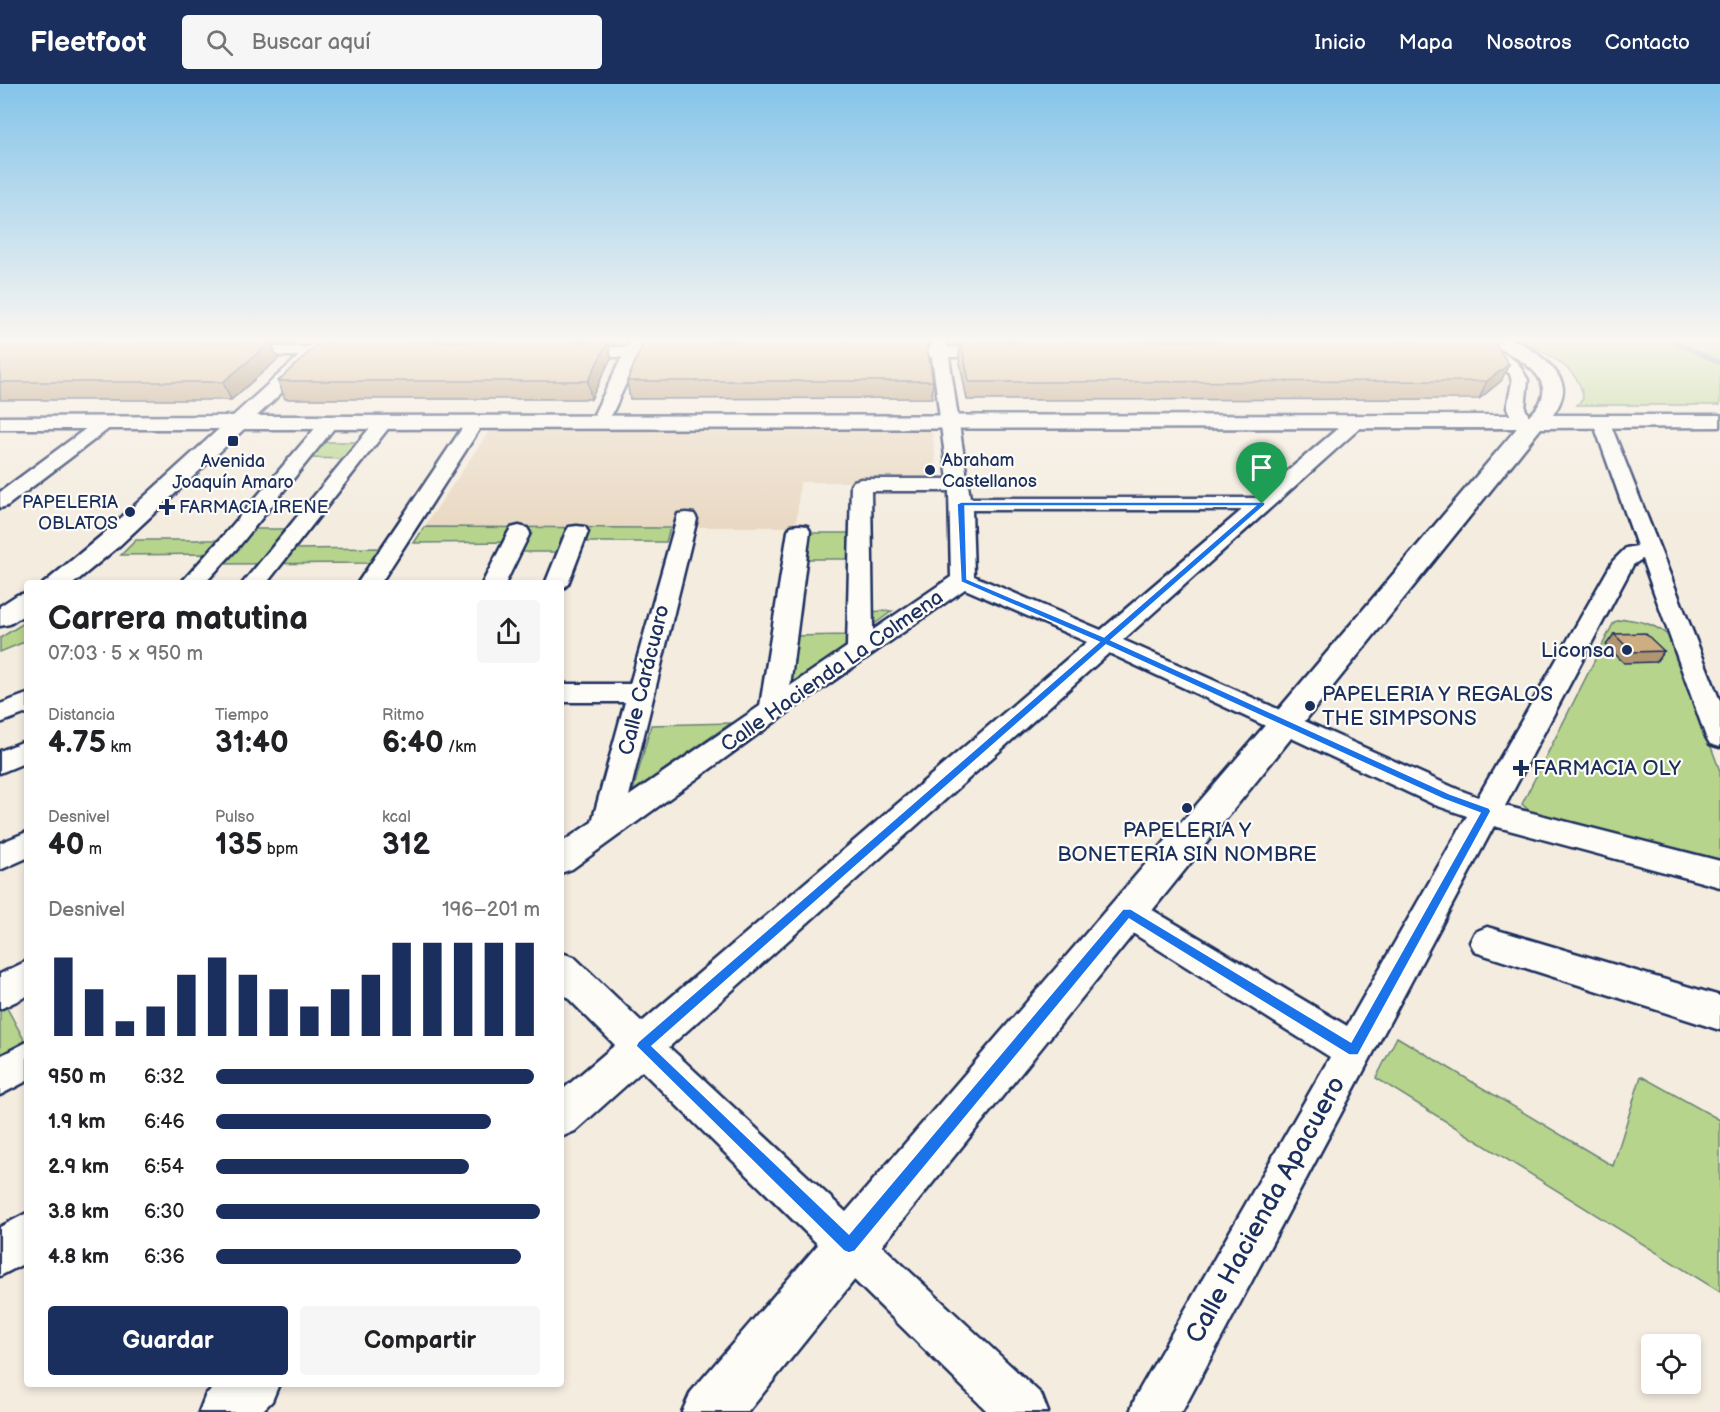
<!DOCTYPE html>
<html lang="es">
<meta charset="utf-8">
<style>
:root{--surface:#fff;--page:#f6f6f6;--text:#202124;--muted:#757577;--accent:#1b2f5e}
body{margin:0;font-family:"Balsamiq Sans",sans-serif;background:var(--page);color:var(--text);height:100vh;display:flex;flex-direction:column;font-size:22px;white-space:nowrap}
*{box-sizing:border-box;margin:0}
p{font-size:20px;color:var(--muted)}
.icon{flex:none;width:33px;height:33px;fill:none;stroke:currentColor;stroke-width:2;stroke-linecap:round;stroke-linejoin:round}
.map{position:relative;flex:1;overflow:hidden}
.side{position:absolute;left:24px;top:496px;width:540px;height:807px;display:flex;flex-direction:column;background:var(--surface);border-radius:6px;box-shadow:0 3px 9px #0003}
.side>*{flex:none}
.controls{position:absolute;left:1641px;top:1250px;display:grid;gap:12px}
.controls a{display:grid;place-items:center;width:60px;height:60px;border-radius:6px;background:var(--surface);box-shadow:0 3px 9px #0003;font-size:30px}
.pin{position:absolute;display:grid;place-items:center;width:51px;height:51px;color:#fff;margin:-62px -26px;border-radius:50% 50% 50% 0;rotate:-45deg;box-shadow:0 0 6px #0007}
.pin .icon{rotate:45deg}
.round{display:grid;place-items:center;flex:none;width:63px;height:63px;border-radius:6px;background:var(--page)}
.headline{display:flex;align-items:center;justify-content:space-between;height:102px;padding:0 24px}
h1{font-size:33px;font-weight:800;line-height:45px}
.figures{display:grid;grid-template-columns:repeat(3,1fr);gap:9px;height:102px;padding:6px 24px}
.figures div{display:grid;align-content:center}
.figures b{font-size:30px;font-weight:800}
.figures small{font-size:16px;font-weight:400}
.figures p{font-size:16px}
.chart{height:168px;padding:12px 24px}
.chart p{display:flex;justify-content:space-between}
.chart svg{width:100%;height:108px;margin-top:6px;stroke:var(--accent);stroke-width:6}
.primary-button{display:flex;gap:12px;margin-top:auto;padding:12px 24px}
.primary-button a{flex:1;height:69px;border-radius:6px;background:var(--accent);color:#fff;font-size:24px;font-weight:800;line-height:69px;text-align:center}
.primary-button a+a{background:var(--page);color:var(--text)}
ul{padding:0 24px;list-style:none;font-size:20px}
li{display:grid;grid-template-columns:96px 72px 1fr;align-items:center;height:45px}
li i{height:15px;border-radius:8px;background:var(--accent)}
header{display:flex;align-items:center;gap:36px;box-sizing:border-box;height:84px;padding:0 30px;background:var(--accent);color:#fff}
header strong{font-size:28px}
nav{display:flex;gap:33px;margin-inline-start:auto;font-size:21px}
.search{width:420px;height:54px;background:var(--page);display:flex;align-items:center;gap:15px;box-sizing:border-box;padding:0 21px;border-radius:6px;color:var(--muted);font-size:22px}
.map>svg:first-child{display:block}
.built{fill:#e9d9c3}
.green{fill:#b7d48d;stroke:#698276;stroke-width:1.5}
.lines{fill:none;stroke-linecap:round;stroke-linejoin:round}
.stream{stroke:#6097b4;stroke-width:4.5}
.street-casing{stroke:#1b2f5e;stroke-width:5}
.secondary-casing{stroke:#1b2f5e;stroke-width:5}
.street{fill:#fdfcf7;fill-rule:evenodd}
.secondary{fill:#fdfcf7;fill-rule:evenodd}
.wall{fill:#b1956f;stroke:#1b2f5e;stroke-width:1.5}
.shaded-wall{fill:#90795a;stroke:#1b2f5e;stroke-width:1.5}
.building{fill:#cead81;stroke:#1b2f5e;stroke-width:1.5}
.route{fill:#1a73e8;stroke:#fff;stroke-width:1.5;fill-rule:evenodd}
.poi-dot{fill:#1b2f5e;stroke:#fdfcf7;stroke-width:2}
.labels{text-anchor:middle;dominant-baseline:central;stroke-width:4.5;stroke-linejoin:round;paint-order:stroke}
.far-poi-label{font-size:18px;fill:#1b2f5e;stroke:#fdfcf7;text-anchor:start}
.poi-label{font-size:21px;fill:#1b2f5e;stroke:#fdfcf7;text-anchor:start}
.street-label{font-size:21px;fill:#1b2f5e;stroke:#fdfcf7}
.near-street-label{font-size:26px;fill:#1b2f5e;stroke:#fdfcf7}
</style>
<header>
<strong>Fleetfoot</strong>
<div class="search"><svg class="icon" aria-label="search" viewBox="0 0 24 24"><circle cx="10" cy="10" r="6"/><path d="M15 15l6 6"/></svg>Buscar aquí</div>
<nav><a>Inicio</a><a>Mapa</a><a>Nosotros</a><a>Contacto</a></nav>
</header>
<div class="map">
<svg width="1720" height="1328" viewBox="0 0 1720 1328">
<rect width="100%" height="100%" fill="#f4ecdf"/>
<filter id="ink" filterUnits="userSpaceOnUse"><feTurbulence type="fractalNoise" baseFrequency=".0167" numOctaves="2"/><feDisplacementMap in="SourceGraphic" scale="12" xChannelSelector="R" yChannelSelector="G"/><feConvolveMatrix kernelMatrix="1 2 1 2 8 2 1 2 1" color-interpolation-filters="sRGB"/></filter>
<g filter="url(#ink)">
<path class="built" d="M490 346H932L938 398H800L796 443H424Z"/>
<g class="green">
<path d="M1517 255H1720V321H1577L1583 315C1582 284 1541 266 1517 255Z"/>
<path d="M320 358H364L351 375 306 374Z"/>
<path d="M424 443 670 444 666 458H576L572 468H508L512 458 414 459Z"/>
<path d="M236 445H305L290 465 387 464 377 479 202 480 211 470 121 471 136 456H226Z"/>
<path d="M802 449H853V475H799Z"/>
<path d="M892 527 782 610 790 552 851 551 853 528Z"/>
<path d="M1625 535C1643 537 1656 541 1670 553L1720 687V779L1535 732 1522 720 1614 538Z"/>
<path d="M27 537V557L0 568V554Z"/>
<path d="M731 639 633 707 651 641Z"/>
<path d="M0 911 27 961 0 982Z"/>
<path d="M1397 953 1613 1082 1641 992 1720 1036V1208L1376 994Z"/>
</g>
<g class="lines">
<path class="stream" d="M1668 255 1720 279"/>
<defs>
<g id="street">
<path d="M0 255H20L0 267Z"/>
<path d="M630 255H646L642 263H679L687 268 679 273H638L612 330 609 334H597L594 330 622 273H572L564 268 572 263H626Z"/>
<path d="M930 255H946L947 263H1000L1008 268 1000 273H949L970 414H1256L1350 334H1362L1365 338 1362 342 1123 556 1457 705 1478 713 1613 477 1626 464 1637 462 1593 338 1596 334H1608L1720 617V663L1710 660 1706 653 1642 475 1633 481 1505 722 1720 777V803L1494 742 1182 1328H1130L1137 1310 1330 973 1115 838 1110 828 1115 818 1127 814 1139 818 1347 942 1467 732 1435 721 1109 569 669 963 1041 1310 1048 1328H988L642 987 575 1047 561 1053V1007L615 961 561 907V869L574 873 642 938 1087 558 965 505 783 632 572 785 561 789V759L592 738 625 618H561V600H630L678 430 686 429 694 430 697 435 629 712 760 622 788 447 791 442 799 441 807 442 810 447 790 602 847 563 851 401 854 397 861 395H948L932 273H890L882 268 890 263H931ZM871 407H949L951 493 873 546ZM972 426H1242L1101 546 974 492Z"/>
<path d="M1455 255H1476L1502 268 1518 279 1528 296 1525 324 1535 346 1533 350H1519L1507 324 1512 298 1510 290 1491 274Z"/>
<path d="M236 263H343L351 268 343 273 230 271 228 268Z"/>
<path d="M384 333 390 334 393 338 390 342 266 500H242L378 334Z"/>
<path d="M475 333 481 334 484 338 380 500H357L469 334Z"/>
<path d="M105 334 111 335 114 339 111 343 7 422 0 424V408L99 335Z"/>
<path d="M329 334 335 335 338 339 335 343 240 461 204 500H180L224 451 323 335Z"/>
<path d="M519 442 527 444 530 449 505 500H482L508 449 511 444Z"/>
<path d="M577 442 585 443 588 448 568 500 561 506V500H545L566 448 569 443Z"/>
<path d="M27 610V629L0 639V620Z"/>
<path d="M27 656V678L0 689V667Z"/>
<path d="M27 748V774L0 786V759Z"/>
<path d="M1487 843 1720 912V946L1475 868 1470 858 1475 848Z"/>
<path d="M27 877V912L0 925V890Z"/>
<path d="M27 958V997L0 1011V972Z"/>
<path d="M27 1129V1178L0 1192V1143Z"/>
<path d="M218 1300H279L272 1317 261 1328H199L206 1310Z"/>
</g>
<g id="secondary">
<path d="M318 255H338L257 332 1530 331C1568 296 1515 272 1488 259L1485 255C1492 255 1502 253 1509 255 1527 259 1562 285 1563 305 1563 315 1558 323 1553 331H1720V343L1541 344 748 1328H682L691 1308 1274 631 1517 344 244 345 119 462 73 500H43L101 452 219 345H0V333L233 332Z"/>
<path d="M27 509V529L10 540 0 542V522L17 511Z"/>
</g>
</defs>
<use href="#street" class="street-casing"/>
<use href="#secondary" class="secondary-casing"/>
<use href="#street" class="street"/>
<use href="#secondary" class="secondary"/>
</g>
<g class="wall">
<path d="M19 255H301L294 261H272L278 275 231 316H0V258H21Z"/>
<path d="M339 255H620L618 261H609L611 274 591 315H285L278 297 340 258Z"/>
<path d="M651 255H923L933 297 932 314 630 315 627 297 651 257Z"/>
<path d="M956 255H1460L1459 257 1509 280 1501 297 1479 315 967 316 959 274 960 261H957Z"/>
<path d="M1614 550 1664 567 1656 578 1624 579 1606 561Z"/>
</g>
<g class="shaded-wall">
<path d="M292 255H301L294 261Z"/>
<path d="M608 257 611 274 591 315 588 297Z"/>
<path d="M271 258 278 275 231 316 223 298Z"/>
<path d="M1509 280 1501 297 1479 315 1487 297Z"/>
</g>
<g class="building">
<path d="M608 257 588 297H278L320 258Z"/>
<path d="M644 257H926L933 297H627Z"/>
<path d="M961 257H1493L1509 280 1487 297 969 298Z"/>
<path d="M0 258H271L223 298H0Z"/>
<path d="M1645 549 1664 567 1632 568 1614 550Z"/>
</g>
</g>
<linearGradient id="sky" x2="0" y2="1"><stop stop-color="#84c4ea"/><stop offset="0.58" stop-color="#faf6f1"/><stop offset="1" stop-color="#faf6f1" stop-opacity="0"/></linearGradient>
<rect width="1720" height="441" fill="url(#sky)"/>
<path class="route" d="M961 418H1265V421L1111 556 1450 710 1489 724 1491 727 1358 971H1349L1129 835 855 1167 849 1169 844 1167 636 962 638 958 1099 558 961 498 957 420ZM965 422H1255L1104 553 967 495ZM1106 561 1443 715 1480 729 1351 958 1131 825H1123L849 1150 652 962Z"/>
<g class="poi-dot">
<rect x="227" y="351" width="12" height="12" rx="3"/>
<circle cx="930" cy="386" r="6"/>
<path d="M164 414h6v6h6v6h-6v6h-6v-6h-6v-6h6z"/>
<circle cx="130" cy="428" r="6"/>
<circle cx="1627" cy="566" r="6"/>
<circle cx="1310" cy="622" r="6"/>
<path d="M1518 675h6v6h6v6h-6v6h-6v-6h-6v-6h6z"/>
<circle cx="1187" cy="724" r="6"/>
</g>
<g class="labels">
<g class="far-poi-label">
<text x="942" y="376">Abraham<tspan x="942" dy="21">Castellanos</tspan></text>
<text x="233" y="377" text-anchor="middle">Avenida<tspan x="233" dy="21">Joaquín Amaro</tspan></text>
<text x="118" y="418" text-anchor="end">PAPELERIA<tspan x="118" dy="21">OBLATOS</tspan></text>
<text x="179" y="423">FARMACIA IRENE</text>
</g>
<g class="poi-label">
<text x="1615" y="566" text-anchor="end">Liconsa</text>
<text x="1322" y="610">PAPELERIA Y REGALOS<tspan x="1322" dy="24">THE SIMPSONS</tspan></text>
<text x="1533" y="684">FARMACIA OLY</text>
<text x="1187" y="746" text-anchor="middle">PAPELERIA Y<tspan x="1187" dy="24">BONETERIA SIN NOMBRE</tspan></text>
</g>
<g class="street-label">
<text transform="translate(832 587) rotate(-35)">Calle Hacienda La Colmena</text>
<text transform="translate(644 596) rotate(-76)">Calle Carácuaro</text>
</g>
<g class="near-street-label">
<text transform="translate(1266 1126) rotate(-61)">Calle Hacienda Apacuero</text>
</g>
</g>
</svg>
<div class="controls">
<a><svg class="icon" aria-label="locate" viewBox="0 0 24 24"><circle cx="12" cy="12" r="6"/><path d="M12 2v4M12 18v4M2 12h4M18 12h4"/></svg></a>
</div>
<div class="pin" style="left:1262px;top:420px;background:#1e9e55"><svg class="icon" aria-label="arrive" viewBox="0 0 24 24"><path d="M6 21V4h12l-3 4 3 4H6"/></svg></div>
<section class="side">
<div class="headline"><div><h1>Carrera matutina</h1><p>07:03 · 5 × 950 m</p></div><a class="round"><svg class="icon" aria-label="share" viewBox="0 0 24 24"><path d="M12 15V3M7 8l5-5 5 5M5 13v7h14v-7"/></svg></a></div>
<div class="figures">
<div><p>Distancia</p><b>4.75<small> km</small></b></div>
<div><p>Tiempo</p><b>31:40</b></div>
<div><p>Ritmo</p><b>6:40<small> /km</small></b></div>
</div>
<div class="figures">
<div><p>Desnivel</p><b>40<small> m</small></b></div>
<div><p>Pulso</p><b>135<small> bpm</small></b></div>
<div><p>kcal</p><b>312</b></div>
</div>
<div class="chart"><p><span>Desnivel</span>196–201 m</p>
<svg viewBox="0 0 160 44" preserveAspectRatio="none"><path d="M5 44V12M15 44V25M25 44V38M35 44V32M45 44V19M55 44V12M65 44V19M75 44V25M85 44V32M95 44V25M105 44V19M115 44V6M125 44V6M135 44V6M145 44V6M155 44V6"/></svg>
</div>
<ul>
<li><b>950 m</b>6:32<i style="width:98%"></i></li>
<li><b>1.9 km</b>6:46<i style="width:85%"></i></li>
<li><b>2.9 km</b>6:54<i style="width:78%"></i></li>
<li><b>3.8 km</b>6:30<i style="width:100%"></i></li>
<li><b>4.8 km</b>6:36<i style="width:94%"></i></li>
</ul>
<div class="primary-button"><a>Guardar</a><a>Compartir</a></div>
</section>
</div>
